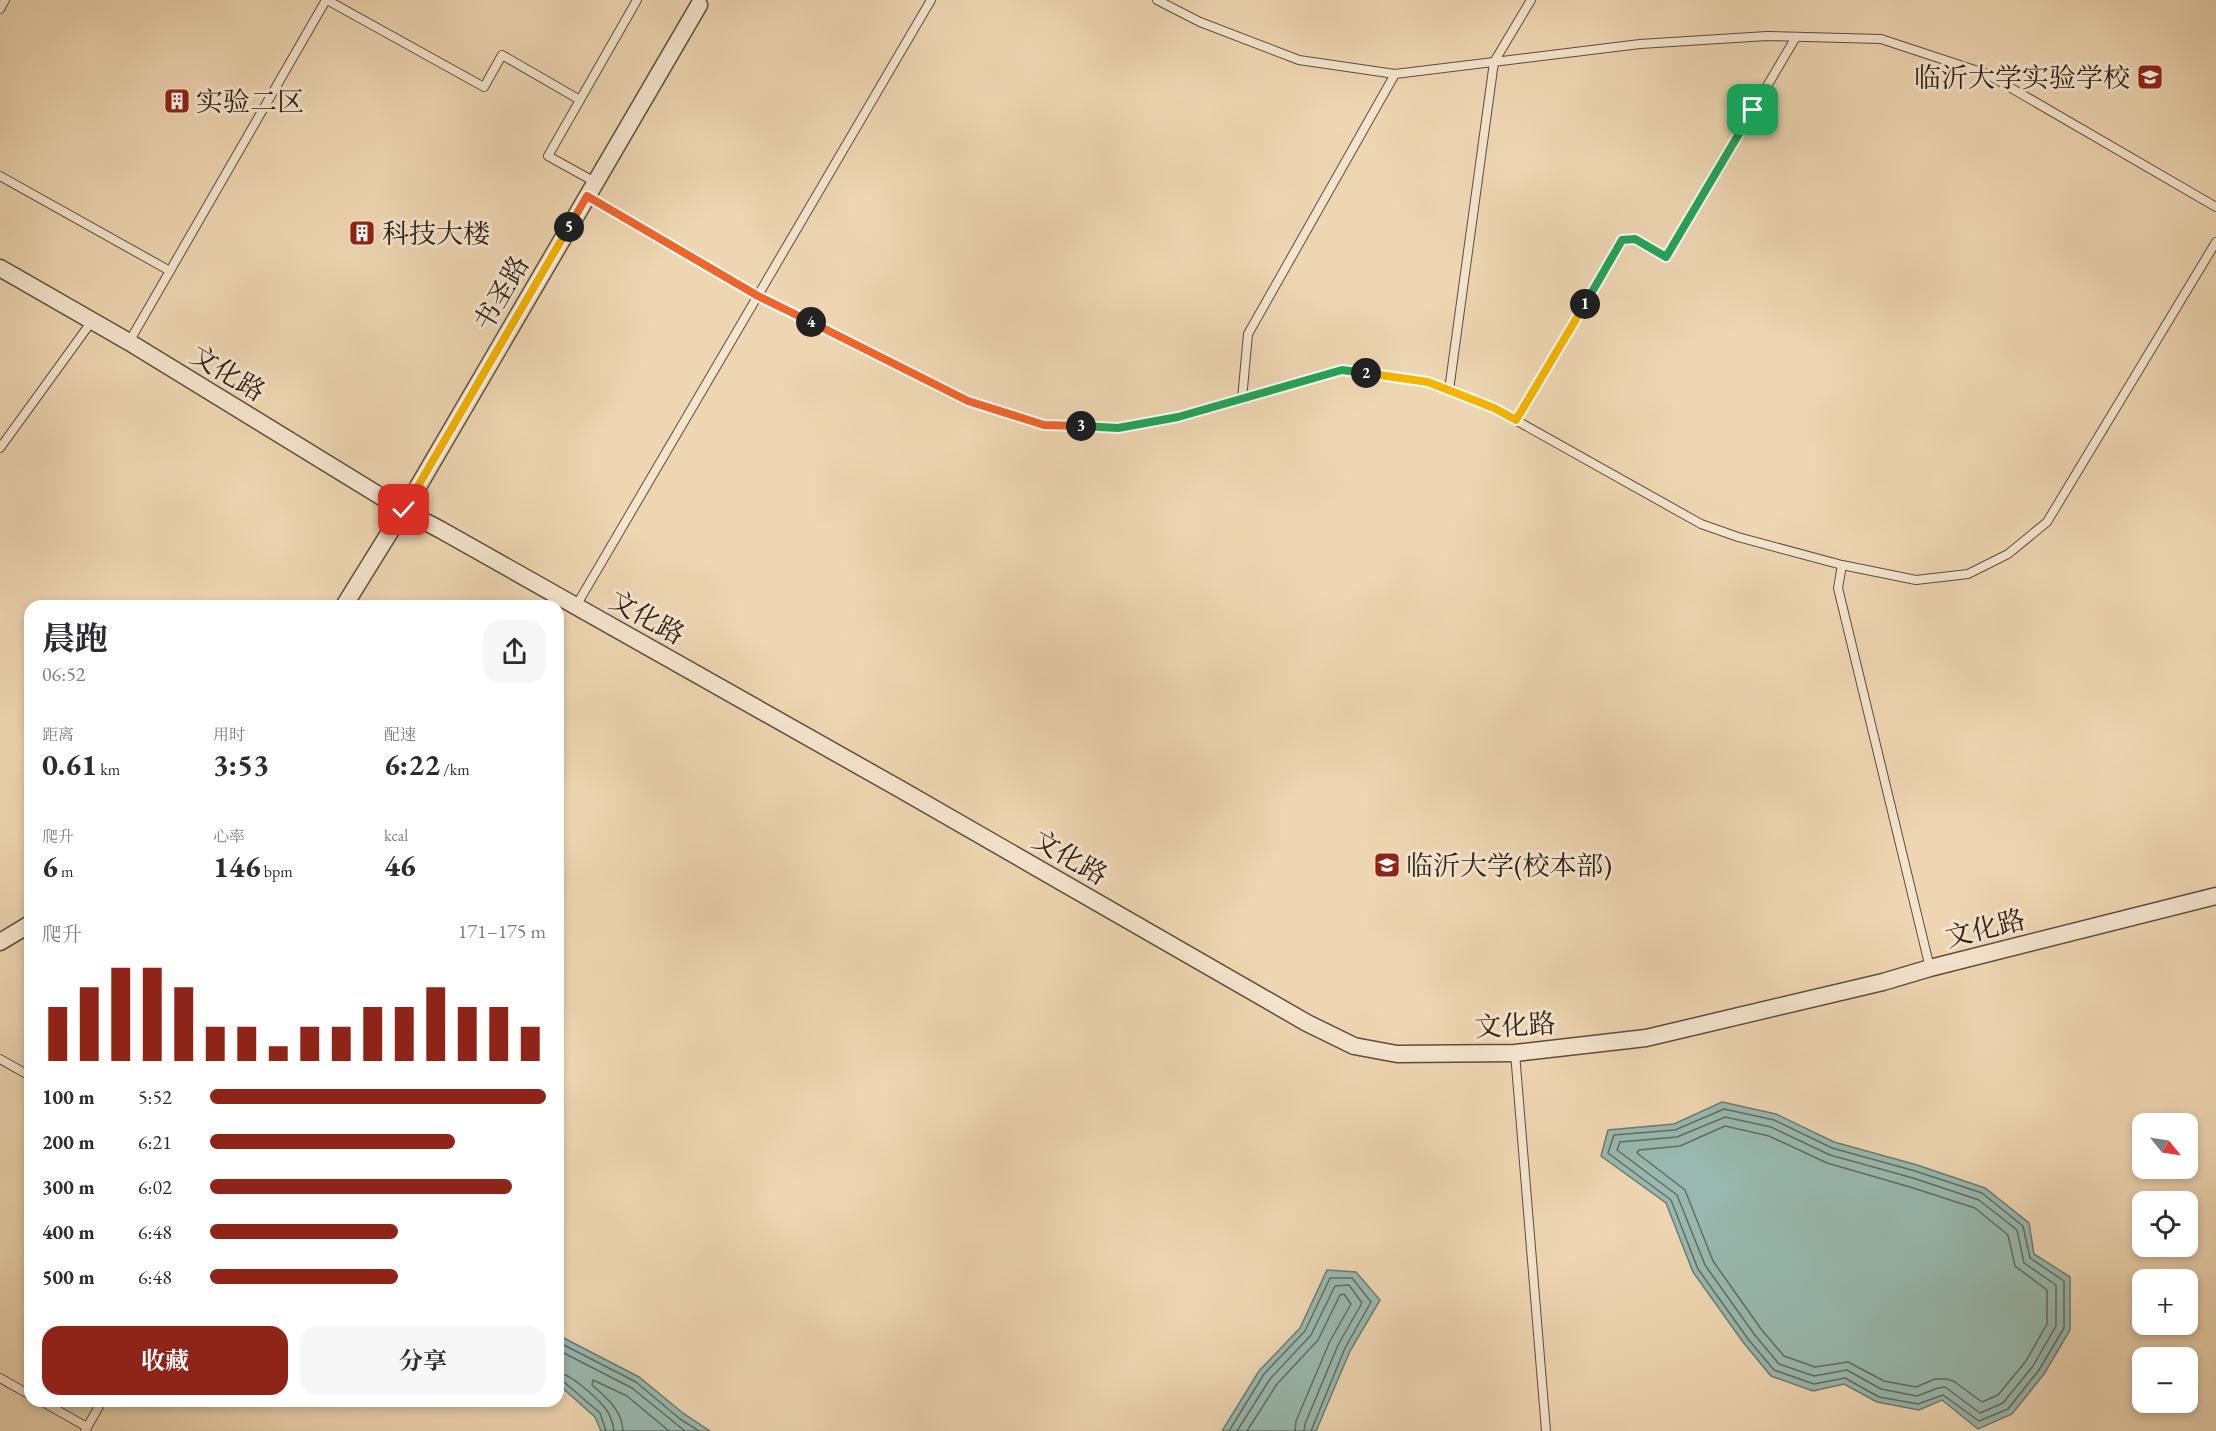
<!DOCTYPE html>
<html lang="zh">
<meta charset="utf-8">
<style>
:root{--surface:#fff;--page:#f7f7f7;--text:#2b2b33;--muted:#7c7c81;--accent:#8f2418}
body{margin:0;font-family:"EB Garamond","Noto Serif SC",serif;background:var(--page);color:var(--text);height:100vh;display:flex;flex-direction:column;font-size:22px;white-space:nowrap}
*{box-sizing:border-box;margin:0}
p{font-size:20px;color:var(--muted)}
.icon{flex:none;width:33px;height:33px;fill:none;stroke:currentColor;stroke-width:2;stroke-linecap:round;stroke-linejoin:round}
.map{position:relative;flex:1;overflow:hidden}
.details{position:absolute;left:24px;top:600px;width:540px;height:807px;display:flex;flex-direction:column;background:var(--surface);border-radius:18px;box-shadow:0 3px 9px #0003}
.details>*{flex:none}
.needle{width:39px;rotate:120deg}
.fabs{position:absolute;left:2132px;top:1113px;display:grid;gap:12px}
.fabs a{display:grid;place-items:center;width:66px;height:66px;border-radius:12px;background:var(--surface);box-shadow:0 3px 9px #0003;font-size:30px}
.pin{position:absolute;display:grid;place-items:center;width:51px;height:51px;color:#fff;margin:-26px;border-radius:12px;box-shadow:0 3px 9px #0006}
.km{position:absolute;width:30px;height:30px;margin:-15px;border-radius:50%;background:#222;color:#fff;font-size:16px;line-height:30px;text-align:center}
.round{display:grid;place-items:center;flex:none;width:63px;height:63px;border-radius:18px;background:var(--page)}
.overview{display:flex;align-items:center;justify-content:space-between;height:102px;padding:0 18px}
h1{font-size:33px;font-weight:700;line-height:45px}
.metrics{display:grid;grid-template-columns:repeat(3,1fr);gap:9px;height:102px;padding:6px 18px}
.metrics div{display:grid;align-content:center}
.metrics b{font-size:30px;font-weight:700}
.metrics small{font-size:16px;font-weight:400}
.metrics p{font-size:16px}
.chart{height:168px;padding:12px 18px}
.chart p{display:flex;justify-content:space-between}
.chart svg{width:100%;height:108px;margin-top:6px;stroke:var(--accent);stroke-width:6}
.button{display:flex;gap:12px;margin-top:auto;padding:12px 18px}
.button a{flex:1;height:69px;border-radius:18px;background:var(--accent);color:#fff;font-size:24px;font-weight:700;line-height:69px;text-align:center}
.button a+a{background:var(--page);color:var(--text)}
ul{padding:0 18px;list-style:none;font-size:20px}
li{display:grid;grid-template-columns:96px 72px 1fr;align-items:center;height:45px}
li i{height:15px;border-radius:8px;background:var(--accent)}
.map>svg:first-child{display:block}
.water{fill:#99b9b0;stroke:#6d7b73;stroke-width:1.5}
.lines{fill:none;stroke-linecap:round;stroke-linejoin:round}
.shore{stroke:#626c64;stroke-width:1.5}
.service-casing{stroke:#5c4d3e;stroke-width:10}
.minor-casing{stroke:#5c4d3e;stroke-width:19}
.service{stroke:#f4e4cd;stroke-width:8}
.minor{stroke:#f4e4cd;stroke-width:16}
.split-1-casing{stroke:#fff;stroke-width:12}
.split-2-casing{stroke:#fff;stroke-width:12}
.split-3-casing{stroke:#fff;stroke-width:12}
.split-4-casing{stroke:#fff;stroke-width:12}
.split-5-casing{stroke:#fff;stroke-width:12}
.split-6-casing{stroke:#fff;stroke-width:12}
.split-1{stroke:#22a559;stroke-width:8}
.split-2{stroke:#f5b400;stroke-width:8}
.split-3{stroke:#22a559;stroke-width:8}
.split-4{stroke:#f0652b;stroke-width:8}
.split-5{stroke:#f0652b;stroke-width:8}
.split-6{stroke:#f5b400;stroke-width:8}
.labels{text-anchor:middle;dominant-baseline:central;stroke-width:6;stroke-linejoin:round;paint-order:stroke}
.poi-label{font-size:27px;fill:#2b1f18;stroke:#f4e4cd;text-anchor:start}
.street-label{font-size:27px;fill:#2b1f18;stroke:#f4e4cd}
</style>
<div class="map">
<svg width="2216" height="1431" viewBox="0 0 2216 1431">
<rect width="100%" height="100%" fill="#eed6b2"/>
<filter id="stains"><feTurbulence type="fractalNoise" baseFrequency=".00333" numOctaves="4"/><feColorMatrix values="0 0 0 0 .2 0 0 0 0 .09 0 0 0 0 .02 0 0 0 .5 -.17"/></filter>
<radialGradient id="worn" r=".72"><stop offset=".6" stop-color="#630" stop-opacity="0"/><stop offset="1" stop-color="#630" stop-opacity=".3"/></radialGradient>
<g class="water">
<path d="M1722 1102 1776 1114 1834 1142 1917 1165 1985 1188 2029 1223 2034 1254 2070 1277V1330L2044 1374 2012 1414 1978 1429 1942 1400 1919 1410 1877 1402 1844 1384 1813 1391 1771 1376 1743 1342 1693 1272 1666 1203 1601 1156 1608 1130 1674 1124Z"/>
<path d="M1327 1270 1356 1272 1380 1300 1350 1351 1316 1431H1222L1259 1371 1300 1328Z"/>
<path d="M558 1335 639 1377 684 1414 710 1431H601L595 1417 558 1384Z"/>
</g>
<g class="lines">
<g class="shore">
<path d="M1724 1109 1774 1120 1832 1148 1915 1171 1982 1193 2023 1226 2030 1258 2064 1281V1328L2039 1370 2008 1409 1979 1421 1943 1395 1918 1404 1879 1397 1845 1378 1814 1384 1774 1370 1748 1339 1698 1269 1671 1200 1608 1153 1614 1135 1675 1130Z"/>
<path d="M1725 1117 1771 1127 1830 1155 1913 1178 1979 1200 2017 1230 2024 1263 2056 1285V1326L2033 1366 2003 1403 1980 1413 1945 1387 1938 1388 1917 1396 1881 1389 1847 1370 1814 1376 1779 1364 1754 1334 1705 1265 1677 1195 1617 1150 1620 1142 1677 1137Z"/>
<path d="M1725 1126 1769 1136 1827 1163 1910 1187 1975 1208 2008 1235 2015 1266 2047 1290V1324L2026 1361 1998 1395 1982 1402 1955 1382 1947 1379H1935L1916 1387 1884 1381 1848 1362 1815 1367 1784 1356 1761 1329 1713 1261 1685 1190 1637 1153 1639 1150 1680 1146Z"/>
<path d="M558 1342 636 1382 680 1419 699 1431"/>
<path d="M558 1350 632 1388 685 1431"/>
<path d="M558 1373C570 1373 597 1398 605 1408 610 1414 613 1423 614 1431"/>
<path d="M558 1380 564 1382 600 1413 606 1431"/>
<path d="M623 1431C622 1410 607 1398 592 1385L593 1380 627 1396 669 1431"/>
<path d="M1229 1431 1264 1374 1305 1331 1330 1278H1352L1371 1302 1345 1348 1311 1431"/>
<path d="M1237 1431 1270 1379 1311 1335 1335 1286 1349 1285 1362 1303 1338 1345 1305 1424 1304 1431"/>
<path d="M1247 1431 1277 1384 1318 1340 1340 1295 1344 1294 1351 1304 1330 1341 1296 1421 1295 1431"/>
</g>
<defs>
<g id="service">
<path d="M327 0 484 87 502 55 580 100"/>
<path d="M1157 0 1200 22 1299 60 1395 74 1640 44 1767 36 1881 39 1987 74 2216 207"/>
<path d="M0 9 5 0"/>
<path d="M0 176 170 271"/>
<path d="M595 182 548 156 637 0"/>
<path d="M587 196 758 296 968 401 1044 425 1118 428 1178 417 1342 370 1428 382 1494 408 1701 524 1738 537 1842 565 1916 580 1968 574 2008 554 2047 522 2216 242"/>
<path d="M129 342 326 0"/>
<path d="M1449 390 1494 62 1531 0"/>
<path d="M1242 399 1248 334 1395 74"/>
<path d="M1516 420 1622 240 1635 239 1666 257 1796 37"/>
<path d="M0 448 92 321"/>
<path d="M1842 565 1838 588 1930 968"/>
<path d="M576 606 931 0"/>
<path d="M1515 1053 1546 1431"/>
<path d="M0 1059 30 1076"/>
<path d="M0 1378 30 1395"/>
<path d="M41 1401 87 1427"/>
<path d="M85 1431 102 1401"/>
</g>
<g id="minor">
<path d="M0 268 129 342 403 510 441 530 900 789 1307 1023 1354 1046 1397 1054 1515 1053 1646 1038 1883 982 1930 968 2216 896"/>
<path d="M344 606 419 485 699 5"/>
<path d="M0 942 30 924"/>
</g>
</defs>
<use href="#service" class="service-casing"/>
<use href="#minor" class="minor-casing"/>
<use href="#service" class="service"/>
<use href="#minor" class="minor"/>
</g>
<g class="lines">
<defs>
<path id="split-1" d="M1585 304 1622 240 1635 239 1666 257 1753 110"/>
<path id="split-2" d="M1366 373 1428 382 1494 408 1516 420 1585 304"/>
<path id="split-3" d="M1081 426 1118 428 1178 417 1342 370 1366 373"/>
<path id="split-4" d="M811 322 968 401 1044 425 1081 426"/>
<path id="split-5" d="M569 227 587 196 758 296 811 322"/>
<path id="split-6" d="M404 510 569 227"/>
</defs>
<use href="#split-1" class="split-1-casing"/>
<use href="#split-2" class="split-2-casing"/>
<use href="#split-3" class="split-3-casing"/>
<use href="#split-4" class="split-4-casing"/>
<use href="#split-5" class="split-5-casing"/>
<use href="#split-6" class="split-6-casing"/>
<use href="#split-1" class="split-1"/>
<use href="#split-2" class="split-2"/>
<use href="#split-3" class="split-3"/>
<use href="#split-4" class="split-4"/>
<use href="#split-5" class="split-5"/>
<use href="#split-6" class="split-6"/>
</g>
<defs>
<symbol id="school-square" viewBox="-11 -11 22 22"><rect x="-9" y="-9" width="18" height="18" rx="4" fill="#8f2418" stroke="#f4e4cd"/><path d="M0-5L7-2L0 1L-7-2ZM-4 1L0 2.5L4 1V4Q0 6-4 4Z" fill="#fff"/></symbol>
<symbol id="building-square" viewBox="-11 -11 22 22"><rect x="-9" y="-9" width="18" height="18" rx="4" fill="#8f2418" stroke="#f4e4cd"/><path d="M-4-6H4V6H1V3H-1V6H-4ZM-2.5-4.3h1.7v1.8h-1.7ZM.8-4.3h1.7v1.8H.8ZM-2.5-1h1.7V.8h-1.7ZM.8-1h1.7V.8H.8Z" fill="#fff"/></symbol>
<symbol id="university-square" viewBox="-11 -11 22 22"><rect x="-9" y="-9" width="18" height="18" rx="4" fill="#8f2418" stroke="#f4e4cd"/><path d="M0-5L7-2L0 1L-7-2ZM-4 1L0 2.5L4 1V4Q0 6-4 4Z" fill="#fff"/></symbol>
</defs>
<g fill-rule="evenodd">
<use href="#school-square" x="2135" y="62" width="30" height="30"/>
<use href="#building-square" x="162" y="86" width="30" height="30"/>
<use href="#building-square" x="347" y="218" width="30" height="30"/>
<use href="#university-square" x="1372" y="850" width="30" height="30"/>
</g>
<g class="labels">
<g class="poi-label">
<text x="2130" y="77" text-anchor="end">临沂大学实验学校</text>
<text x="196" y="101">实验二区</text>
<text x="382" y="233">科技大楼</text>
<text x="1406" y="865">临沂大学(校本部)</text>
</g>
<g class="street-label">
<text transform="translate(501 293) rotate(-60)">书圣路</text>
<text transform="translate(228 373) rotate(31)">文化路</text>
<text transform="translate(647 617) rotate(29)">文化路</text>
<text transform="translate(1070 857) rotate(30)">文化路</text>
<text transform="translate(1985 928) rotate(-14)">文化路</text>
<text transform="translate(1515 1025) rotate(-3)">文化路</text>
</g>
</g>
<rect width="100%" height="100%" filter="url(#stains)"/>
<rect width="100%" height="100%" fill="url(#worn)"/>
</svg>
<div class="fabs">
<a><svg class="needle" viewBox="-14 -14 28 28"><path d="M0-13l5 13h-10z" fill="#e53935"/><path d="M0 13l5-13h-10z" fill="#7c7c81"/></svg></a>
<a><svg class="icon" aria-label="locate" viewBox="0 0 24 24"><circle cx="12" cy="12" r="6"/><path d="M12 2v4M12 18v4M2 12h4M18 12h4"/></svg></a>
<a>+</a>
<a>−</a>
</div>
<div class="pin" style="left:1753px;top:110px;background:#1e9e55"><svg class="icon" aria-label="arrive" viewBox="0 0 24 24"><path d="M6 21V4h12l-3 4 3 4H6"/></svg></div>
<div class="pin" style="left:404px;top:510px;background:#d93025"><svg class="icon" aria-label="check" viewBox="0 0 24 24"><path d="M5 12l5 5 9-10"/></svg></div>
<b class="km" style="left:1585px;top:304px">1</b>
<b class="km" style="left:1366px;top:373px">2</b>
<b class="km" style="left:1081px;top:426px">3</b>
<b class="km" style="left:811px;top:322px">4</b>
<b class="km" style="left:569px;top:227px">5</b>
<section class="details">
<div class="overview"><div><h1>晨跑</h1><p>06:52</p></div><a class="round"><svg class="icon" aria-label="share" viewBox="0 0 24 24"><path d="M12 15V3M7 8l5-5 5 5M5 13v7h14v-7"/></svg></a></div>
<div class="metrics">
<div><p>距离</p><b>0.61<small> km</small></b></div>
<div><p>用时</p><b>3:53</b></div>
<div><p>配速</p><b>6:22<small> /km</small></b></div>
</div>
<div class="metrics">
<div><p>爬升</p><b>6<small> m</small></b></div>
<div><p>心率</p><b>146<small> bpm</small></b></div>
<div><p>kcal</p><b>46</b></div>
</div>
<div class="chart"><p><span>爬升</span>171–175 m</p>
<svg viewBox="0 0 160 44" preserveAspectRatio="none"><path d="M5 44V22M15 44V14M25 44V6M35 44V6M45 44V14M55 44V30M65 44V30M75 44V38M85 44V30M95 44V30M105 44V22M115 44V22M125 44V14M135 44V22M145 44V22M155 44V30"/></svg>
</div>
<ul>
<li><b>100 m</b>5:52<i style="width:100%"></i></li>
<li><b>200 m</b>6:21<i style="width:73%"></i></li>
<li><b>300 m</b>6:02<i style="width:90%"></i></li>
<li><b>400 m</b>6:48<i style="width:56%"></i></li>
<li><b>500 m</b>6:48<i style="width:56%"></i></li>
</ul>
<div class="button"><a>收藏</a><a>分享</a></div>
</section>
</div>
